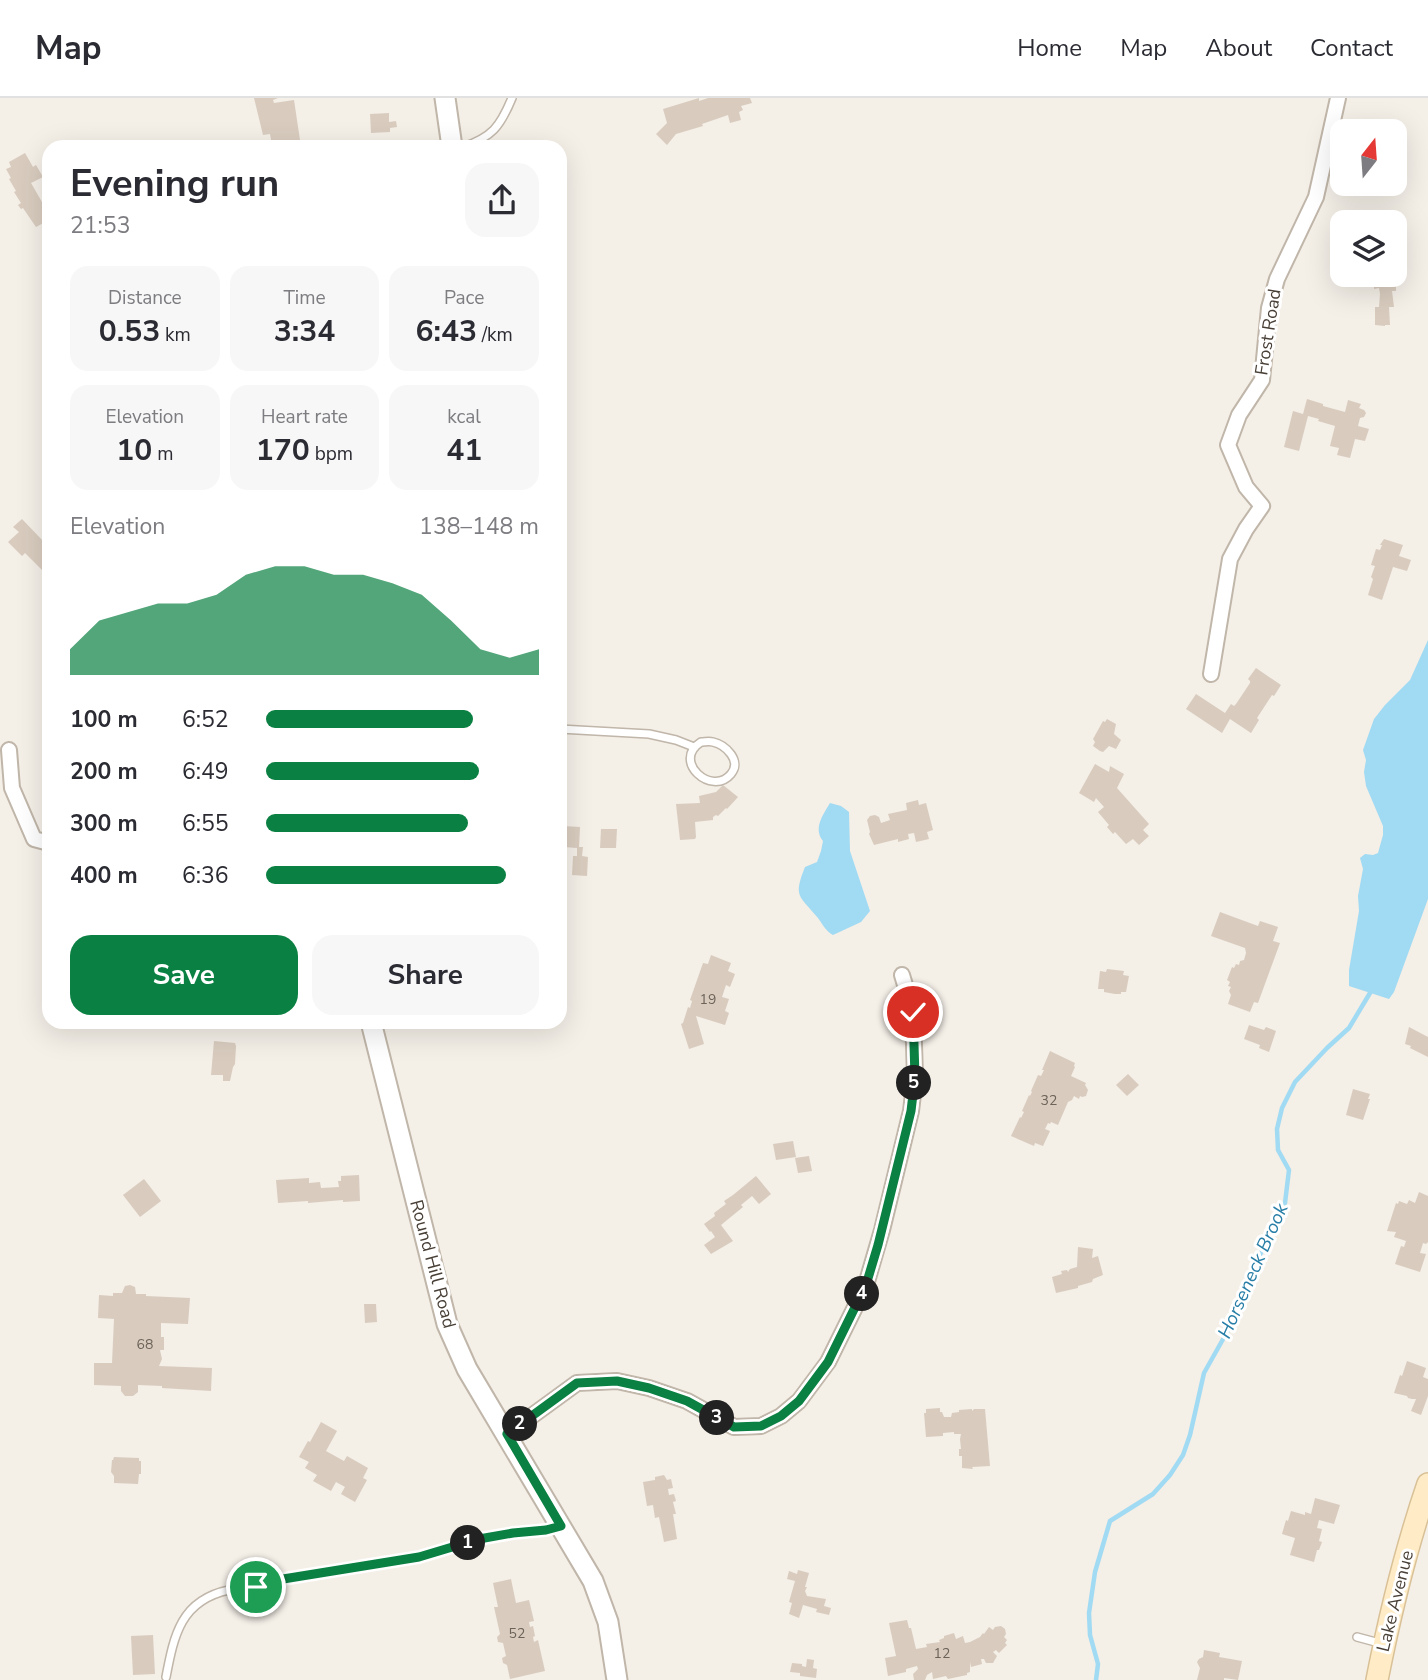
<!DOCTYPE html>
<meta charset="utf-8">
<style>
:root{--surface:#fff;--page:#f7f7f7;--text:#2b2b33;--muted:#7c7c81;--line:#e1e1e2;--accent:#0b8043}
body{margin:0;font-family:"Nunito Sans",sans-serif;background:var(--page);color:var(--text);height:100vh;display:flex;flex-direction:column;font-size:26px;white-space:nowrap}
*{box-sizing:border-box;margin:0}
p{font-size:23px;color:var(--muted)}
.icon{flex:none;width:38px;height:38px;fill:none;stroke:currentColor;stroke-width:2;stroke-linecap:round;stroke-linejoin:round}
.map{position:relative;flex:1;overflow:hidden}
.drawer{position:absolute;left:42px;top:42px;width:525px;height:889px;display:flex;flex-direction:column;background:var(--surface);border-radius:21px;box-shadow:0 7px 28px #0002}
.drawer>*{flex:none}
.needle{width:46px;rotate:17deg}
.controls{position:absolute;left:1330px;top:21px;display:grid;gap:14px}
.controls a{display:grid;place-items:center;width:77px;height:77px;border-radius:14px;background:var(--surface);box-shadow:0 7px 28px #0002;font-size:35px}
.pin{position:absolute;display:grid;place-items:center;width:60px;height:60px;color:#fff;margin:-30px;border:4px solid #fff;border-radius:50%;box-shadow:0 2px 7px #0007}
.km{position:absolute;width:35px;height:35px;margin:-18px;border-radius:50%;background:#222;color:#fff;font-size:19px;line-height:35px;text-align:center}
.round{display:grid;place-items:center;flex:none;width:74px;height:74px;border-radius:21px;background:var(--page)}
.overview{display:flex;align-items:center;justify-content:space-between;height:119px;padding:0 28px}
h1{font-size:38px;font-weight:700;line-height:52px}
.metrics{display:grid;grid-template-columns:repeat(3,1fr);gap:10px;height:119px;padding:7px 28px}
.metrics div{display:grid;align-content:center;border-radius:18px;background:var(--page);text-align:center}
.metrics b{font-size:30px;font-weight:700}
.metrics small{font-size:19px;font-weight:400}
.metrics p{font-size:19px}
.chart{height:196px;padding:14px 28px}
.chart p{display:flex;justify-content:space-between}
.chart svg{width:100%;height:126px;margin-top:7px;fill:var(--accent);opacity:.7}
.primary-button{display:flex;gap:14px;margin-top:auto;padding:14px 28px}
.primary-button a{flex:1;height:80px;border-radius:21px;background:var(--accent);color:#fff;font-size:28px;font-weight:700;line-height:80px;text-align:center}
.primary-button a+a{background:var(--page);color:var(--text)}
ul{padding:0 28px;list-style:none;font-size:23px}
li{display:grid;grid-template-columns:112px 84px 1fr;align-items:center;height:52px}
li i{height:18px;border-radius:9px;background:var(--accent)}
header{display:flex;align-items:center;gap:42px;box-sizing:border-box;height:98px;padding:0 35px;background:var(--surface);border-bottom:2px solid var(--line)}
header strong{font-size:33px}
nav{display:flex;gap:38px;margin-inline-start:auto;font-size:24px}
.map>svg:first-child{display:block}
.water{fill:#a1daf3}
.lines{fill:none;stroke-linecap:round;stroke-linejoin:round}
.stream{stroke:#a1daf3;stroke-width:4.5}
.building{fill:#d9ccbf}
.service-casing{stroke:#c0b6a9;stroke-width:10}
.minor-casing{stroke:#c0b6a9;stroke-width:18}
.tertiary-casing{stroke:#c0b6a9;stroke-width:23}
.secondary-casing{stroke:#d9c197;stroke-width:24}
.service{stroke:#fff;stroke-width:7}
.minor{stroke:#fff;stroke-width:14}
.tertiary{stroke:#fff;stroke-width:19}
.secondary{stroke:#ffecc6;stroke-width:21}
.route-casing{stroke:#fff;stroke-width:14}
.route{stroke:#0b8043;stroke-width:9}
.labels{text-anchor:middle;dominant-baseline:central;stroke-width:6;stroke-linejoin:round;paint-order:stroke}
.number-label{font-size:14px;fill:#6c6258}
.street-label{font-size:18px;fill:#483f36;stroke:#fff}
.water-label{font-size:19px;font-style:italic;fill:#287ea7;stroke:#fff}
</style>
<header>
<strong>Map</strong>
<nav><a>Home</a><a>Map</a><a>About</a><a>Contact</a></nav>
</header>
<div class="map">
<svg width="1428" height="1582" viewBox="0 0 1428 1582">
<rect width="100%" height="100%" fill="#f4efe7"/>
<g class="water">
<path d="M1428 542V801L1394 894 1389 901 1349 888V872L1359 813 1358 798 1363 771 1360 760 1365 756 1373 757 1378 755 1383 737V728L1366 688 1364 674 1366 662 1363 652 1374 621 1385 607 1410 582Z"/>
<path d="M830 705 841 708 849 714 850 753 870 813 861 824 833 837C826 833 823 827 818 820 799 797 793 799 805 769L817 764 821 753 823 743C813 730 823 717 830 705Z"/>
</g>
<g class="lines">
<path class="stream" d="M1096 1582 1098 1566 1090 1537 1089 1515 1095 1474 1110 1423 1153 1396 1170 1377 1183 1357 1190 1337 1204 1275 1231 1227 1245 1194 1251 1174 1265 1147 1275 1121 1285 1105 1289 1072 1278 1052 1277 1031 1282 1010 1295 984 1327 950 1349 930 1370 895 1372 889"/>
</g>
<g class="building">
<path d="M254 0H278L273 2 274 5 294 2 300 42 272 47 270 36 263 37Z"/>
<path d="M699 0V3L708 0H750L752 5 741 8 743 12 739 14 741 22 730 25 728 17 702 26 703 28 676 36 667 47 656 36 667 25 663 11Z"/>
<path d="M389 15V24L396 23 397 29 390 30V34L371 35 370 16Z"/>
<path d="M25 55 33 69 36 67 43 79 31 85 46 111 45 112 49 122 36 129 23 110 21 111 18 107 21 105 14 94 16 93 9 81 11 80 6 71 11 69 9 64Z"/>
<path d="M1374 177H1396V193H1392L1394 209H1389L1390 227H1385V228L1375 227V209H1379L1380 196 1379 190 1374 191Z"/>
<path d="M1307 301 1323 306V308L1345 314 1348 302 1361 306 1359 310 1364 312 1366 315 1364 319 1360 320 1358 328 1369 331 1365 343 1355 341 1350 360 1337 357 1339 350 1330 348 1335 328 1318 323 1319 321 1308 318 1299 353 1284 349 1293 313 1303 316Z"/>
<path d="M22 421 43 443 47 439 49 441V467L43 473 25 455 22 458 8 444 19 434 13 429Z"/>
<path d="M1384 441 1403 447 1399 458 1411 462 1407 473 1393 469 1382 502 1368 497 1373 481 1371 479 1375 468 1371 467 1376 451 1380 452 1382 447H1380Z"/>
<path d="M1256 570 1281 587 1274 598 1272 597 1257 620 1259 622 1251 635 1230 621 1222 635 1186 611 1196 596 1225 615 1231 606 1234 608 1236 606 1250 585V583L1248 581Z"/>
<path d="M1107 621 1116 626 1114 636 1121 642 1116 651 1109 648 1103 654 1100 653 1093 648 1095 644 1093 641 1103 623 1105 624Z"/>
<path d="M1095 666 1109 674 1110 668 1124 676 1117 690 1149 726 1143 732 1149 738 1139 747 1133 741 1126 746 1115 734 1113 736 1107 729 1109 727 1098 714 1104 709 1096 700 1094 704 1079 695Z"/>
<path d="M723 687 738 699 727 711 726 710 718 718 716 717 713 719V722L695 724 696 739 695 741 680 742 676 706 700 705 699 698 716 694Z"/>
<path d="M918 702 919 707 926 705 933 732 927 734 929 741 916 744 914 735 908 736 909 741 898 744V741L874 747 869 736 870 734 867 722 870 718 875 717 879 719 881 725 890 722 888 716 907 712 906 705Z"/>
<path d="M563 728 580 729 579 749H583L582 758 588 759 587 778 572 777 573 758H577V750L564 749V759H560V731H563Z"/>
<path d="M601 731H617L616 750H600Z"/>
<path d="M1220 814 1258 828 1260 823 1278 829 1273 843 1280 845 1258 905 1254 904 1250 914 1228 906 1231 897 1229 893 1231 889 1228 888 1230 884 1227 882 1232 869 1234 870 1236 866 1239 867 1240 863 1244 862 1246 855 1245 850 1211 838Z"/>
<path d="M711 857 731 865 728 873 735 876 730 889 726 887 722 899 729 901 725 913 729 915 725 927 696 918 704 946 689 951 681 926 683 925 688 909 690 910 692 903 690 902 703 865 708 866Z"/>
<path d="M1107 871 1124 873 1123 877 1129 878 1126 894H1121V896H1115L1104 894V891H1098L1100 873 1106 874Z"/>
<path d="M1249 927 1264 932 1266 929 1276 933 1269 954 1259 950 1260 947 1244 941Z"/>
<path d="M1409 929 1428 939V959L1410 950 1411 948 1405 946Z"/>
<path d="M214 943 235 945 236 948 235 966 233 969 230 983H223V977H211Z"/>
<path d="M1050 953 1075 965 1074 968 1075 969 1071 978 1086 985 1085 987 1088 992 1086 998 1082 999 1080 998 1079 1001 1074 998 1072 1002 1068 1004 1058 1027 1051 1024 1050 1026 1048 1025 1045 1031 1050 1033 1043 1048 1035 1045 1034 1048 1011 1038 1020 1019 1021 1020 1024 1014 1022 1013 1029 997 1030 998 1032 994 1031 993 1038 977 1041 978 1044 972H1042Z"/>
<path d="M1128 976 1139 987 1127 998 1116 987Z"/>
<path d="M1353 991 1370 996 1368 1001H1370L1363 1022 1346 1017Z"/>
<path d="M793 1043 796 1059 776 1062 773 1046Z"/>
<path d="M809 1058 812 1073 798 1075 795 1060Z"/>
<path d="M359 1077 360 1103 343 1104V1102L308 1105V1103L278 1105 276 1082 309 1080V1085L320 1084 321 1090 339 1089 338 1083H341V1078Z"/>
<path d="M756 1078 771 1096 759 1106 752 1098 741 1107 743 1109 721 1127 733 1143 711 1156 704 1147 715 1139 711 1133 710 1134 704 1126 715 1118 714 1115 726 1106 724 1103 733 1097Z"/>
<path d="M144 1081 161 1103 140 1119 123 1097Z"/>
<path d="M1419 1094 1428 1098V1144L1426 1146 1423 1145 1420 1155 1426 1156 1420 1174 1395 1166 1401 1148 1404 1149 1406 1143 1394 1139 1396 1134 1387 1133 1396 1105 1398 1106 1399 1103 1407 1106 1409 1102 1415 1105Z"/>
<path d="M1078 1149 1093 1151 1092 1160 1098 1158 1103 1177 1093 1181 1092 1184 1078 1188V1190L1056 1195 1052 1179 1062 1176 1061 1173 1067 1172 1068 1174 1070 1171 1077 1169Z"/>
<path d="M130 1187 135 1189 136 1196H146V1198L190 1200 188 1226 161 1225V1239H164V1252H160L162 1261 159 1268 212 1270 211 1293 162 1290V1288L138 1287V1294L133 1298H125L121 1293V1288L94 1287V1265H112L114 1221 98 1220 99 1197 113 1198V1195H122L125 1188Z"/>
<path d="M364 1206H376L377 1224 365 1225Z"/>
<path d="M1407 1263 1426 1270 1423 1279 1428 1281V1298L1421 1317 1411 1313 1416 1301H1412L1408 1300 1407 1298 1394 1295 1400 1277 1402 1278Z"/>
<path d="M940 1310V1314H942L944 1319H951L952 1315 959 1314V1312L972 1311V1313L974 1311H985L990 1368 972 1369 973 1371 962 1370V1358H959V1351H961L960 1341 961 1336H954V1334L943 1335V1338L926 1339 924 1315H926V1311Z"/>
<path d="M321 1324 337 1333 326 1353 344 1363 347 1358 368 1370 363 1380 367 1382 355 1404 341 1396 345 1389 336 1384 331 1393 313 1383 317 1377 305 1370 309 1364 299 1359 308 1343 310 1344Z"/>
<path d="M114 1359 139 1360V1363H141V1376H139L138 1386 114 1385V1378L111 1374 112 1362H113Z"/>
<path d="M664 1377 667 1382 671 1381 673 1390 668 1391 669 1397 674 1396 676 1403 673 1404 676 1416H673L677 1441 664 1444 659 1419 655 1420 653 1407 647 1408 643 1384 655 1382V1379Z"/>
<path d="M1315 1400 1340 1407 1334 1426 1319 1422 1317 1430 1322 1431 1319 1443 1322 1444 1319 1452H1317L1314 1464 1290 1457 1295 1440 1282 1436 1286 1422 1288 1423 1291 1413 1305 1417V1414L1311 1416Z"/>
<path d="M798 1472 809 1475 805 1489H807L805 1493 807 1498 826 1501 824 1508 831 1510 829 1517 816 1514 817 1511 803 1507 799 1520 789 1516 792 1505 789 1504 795 1483 787 1481 789 1473 797 1476Z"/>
<path d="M511 1481 516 1505 529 1502 534 1523 529 1524 530 1529 533 1528 535 1538 533 1539 534 1544 538 1542 545 1573 510 1581 507 1567 503 1565 502 1560 506 1558 503 1545 498 1544 497 1539 500 1536 494 1509H498L493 1485Z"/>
<path d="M907 1522 909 1530H911L916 1551 927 1549 926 1546 940 1544 939 1542 944 1540V1538L954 1535 956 1541 963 1538 965 1545 970 1544 980 1539 983 1535 984 1536 989 1529 993 1532 995 1529 1001 1528 1005 1531 1006 1536 1004 1539 1007 1542 1005 1545 1007 1547 999 1555 996 1552 993 1554 997 1558 993 1565H986L984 1561H981L982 1566 971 1569 970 1564V1574L967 1575V1577L948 1581 946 1578 933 1581 932 1574 927 1577 925 1582H914L913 1576 918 1571 917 1568 906 1571V1574L888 1578 885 1560 896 1558 889 1525Z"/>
<path d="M153 1537 155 1576 133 1577 131 1538Z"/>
<path d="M1204 1552 1220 1555 1219 1559 1242 1563 1238 1582 1224 1580V1582H1197L1200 1570 1197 1564 1199 1561 1203 1559Z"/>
<path d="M807 1561 814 1562 813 1570 817 1571 816 1580 800 1578V1575L790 1574 792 1565 802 1566V1568L806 1569Z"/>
</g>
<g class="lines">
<defs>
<g id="service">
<path d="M463 49C492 39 500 29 512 0"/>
<path d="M560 631 649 636 676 642 694 649"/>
<path d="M701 644C705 644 709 643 713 644 726 647 742 663 731 676 712 699 671 663 701 644Z"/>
<path d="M1357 1539 1383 1546"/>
<path d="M166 1579C174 1537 181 1502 229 1492 238 1490 247 1491 256 1489 263 1487 270 1484 277 1481L419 1459 479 1441 513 1435 546 1432 560 1428"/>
</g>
<g id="minor">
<path d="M1211 576 1230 461 1246 431 1262 408 1246 389 1228 347 1239 317 1262 282 1269 210 1277 181 1316 99 1338 0"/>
<path d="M9 652 12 690 34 741 49 745"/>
<path d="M507 1336 577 1285 617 1283 649 1290 687 1303 734 1329 761 1328 781 1318 799 1303 828 1264 866 1187 882 1132 911 1013 915 979 913 914 902 877"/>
</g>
<g id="tertiary">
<path d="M445 0 452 49"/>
<path d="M371 924 447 1226 467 1271 593 1483 608 1524 617 1582"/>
</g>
<path id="secondary" d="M1377 1582C1390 1516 1406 1450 1428 1386"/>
</defs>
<use href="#service" class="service-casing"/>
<use href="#minor" class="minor-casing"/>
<use href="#tertiary" class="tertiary-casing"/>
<use href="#secondary" class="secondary-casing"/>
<use href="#service" class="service"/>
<use href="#minor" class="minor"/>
<use href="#tertiary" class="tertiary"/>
<use href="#secondary" class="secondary"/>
</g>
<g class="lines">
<defs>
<path id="route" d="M256 1489 277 1482 419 1459 479 1441 513 1435 546 1432 561 1428 507 1336 577 1285 617 1283 649 1290 687 1303 734 1329 761 1328 781 1318 799 1303 828 1264 866 1187 878 1147 911 1013 915 979 913 914"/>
</defs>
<use href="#route" class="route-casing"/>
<use href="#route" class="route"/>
</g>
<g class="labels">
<g class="number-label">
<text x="708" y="901">19</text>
<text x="1049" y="1002">32</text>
<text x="145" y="1246">68</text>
<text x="517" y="1535">52</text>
<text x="942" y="1555">12</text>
</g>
<g class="street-label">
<text transform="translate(1268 234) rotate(-81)">Frost Road</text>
<text transform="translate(433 1166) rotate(75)">Round Hill Road</text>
<text transform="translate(1395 1503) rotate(-76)">Lake Avenue</text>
</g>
<g class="water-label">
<text transform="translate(1253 1173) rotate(-66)">Horseneck Brook</text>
</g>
</g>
</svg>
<div class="controls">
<a><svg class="needle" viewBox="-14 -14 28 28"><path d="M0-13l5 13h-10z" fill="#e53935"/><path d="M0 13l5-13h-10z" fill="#7c7c81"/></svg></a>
<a><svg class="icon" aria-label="layers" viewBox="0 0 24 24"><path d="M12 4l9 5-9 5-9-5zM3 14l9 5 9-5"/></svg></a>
</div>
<div class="pin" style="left:256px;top:1489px;background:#1e9e55"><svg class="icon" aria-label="arrive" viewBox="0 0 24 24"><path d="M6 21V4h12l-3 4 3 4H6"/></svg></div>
<div class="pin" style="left:913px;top:914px;background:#d93025"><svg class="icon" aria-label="check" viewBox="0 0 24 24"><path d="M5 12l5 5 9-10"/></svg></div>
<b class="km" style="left:468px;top:1445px">1</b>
<b class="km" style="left:520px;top:1326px">2</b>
<b class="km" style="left:717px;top:1320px">3</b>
<b class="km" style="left:862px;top:1196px">4</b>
<b class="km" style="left:914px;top:985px">5</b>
<section class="drawer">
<div class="overview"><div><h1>Evening run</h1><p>21:53</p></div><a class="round"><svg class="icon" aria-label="share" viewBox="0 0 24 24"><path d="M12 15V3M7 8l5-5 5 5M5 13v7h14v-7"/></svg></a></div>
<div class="metrics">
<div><p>Distance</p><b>0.53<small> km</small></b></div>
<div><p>Time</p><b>3:34</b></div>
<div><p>Pace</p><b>6:43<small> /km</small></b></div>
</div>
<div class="metrics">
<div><p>Elevation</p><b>10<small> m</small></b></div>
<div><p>Heart rate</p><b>170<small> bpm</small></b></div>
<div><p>kcal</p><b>41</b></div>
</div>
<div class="chart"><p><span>Elevation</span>138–148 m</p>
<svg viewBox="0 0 160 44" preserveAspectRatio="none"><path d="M0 44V35L10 25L20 22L30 19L40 19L50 16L60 9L70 6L80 6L90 9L100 9L110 12L120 16L130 25L140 35L150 38L160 35V44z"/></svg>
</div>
<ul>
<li><b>100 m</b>6:52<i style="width:76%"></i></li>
<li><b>200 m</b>6:49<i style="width:78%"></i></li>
<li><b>300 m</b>6:55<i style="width:74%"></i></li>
<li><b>400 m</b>6:36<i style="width:88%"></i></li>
</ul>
<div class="primary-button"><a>Save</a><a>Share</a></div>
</section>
</div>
